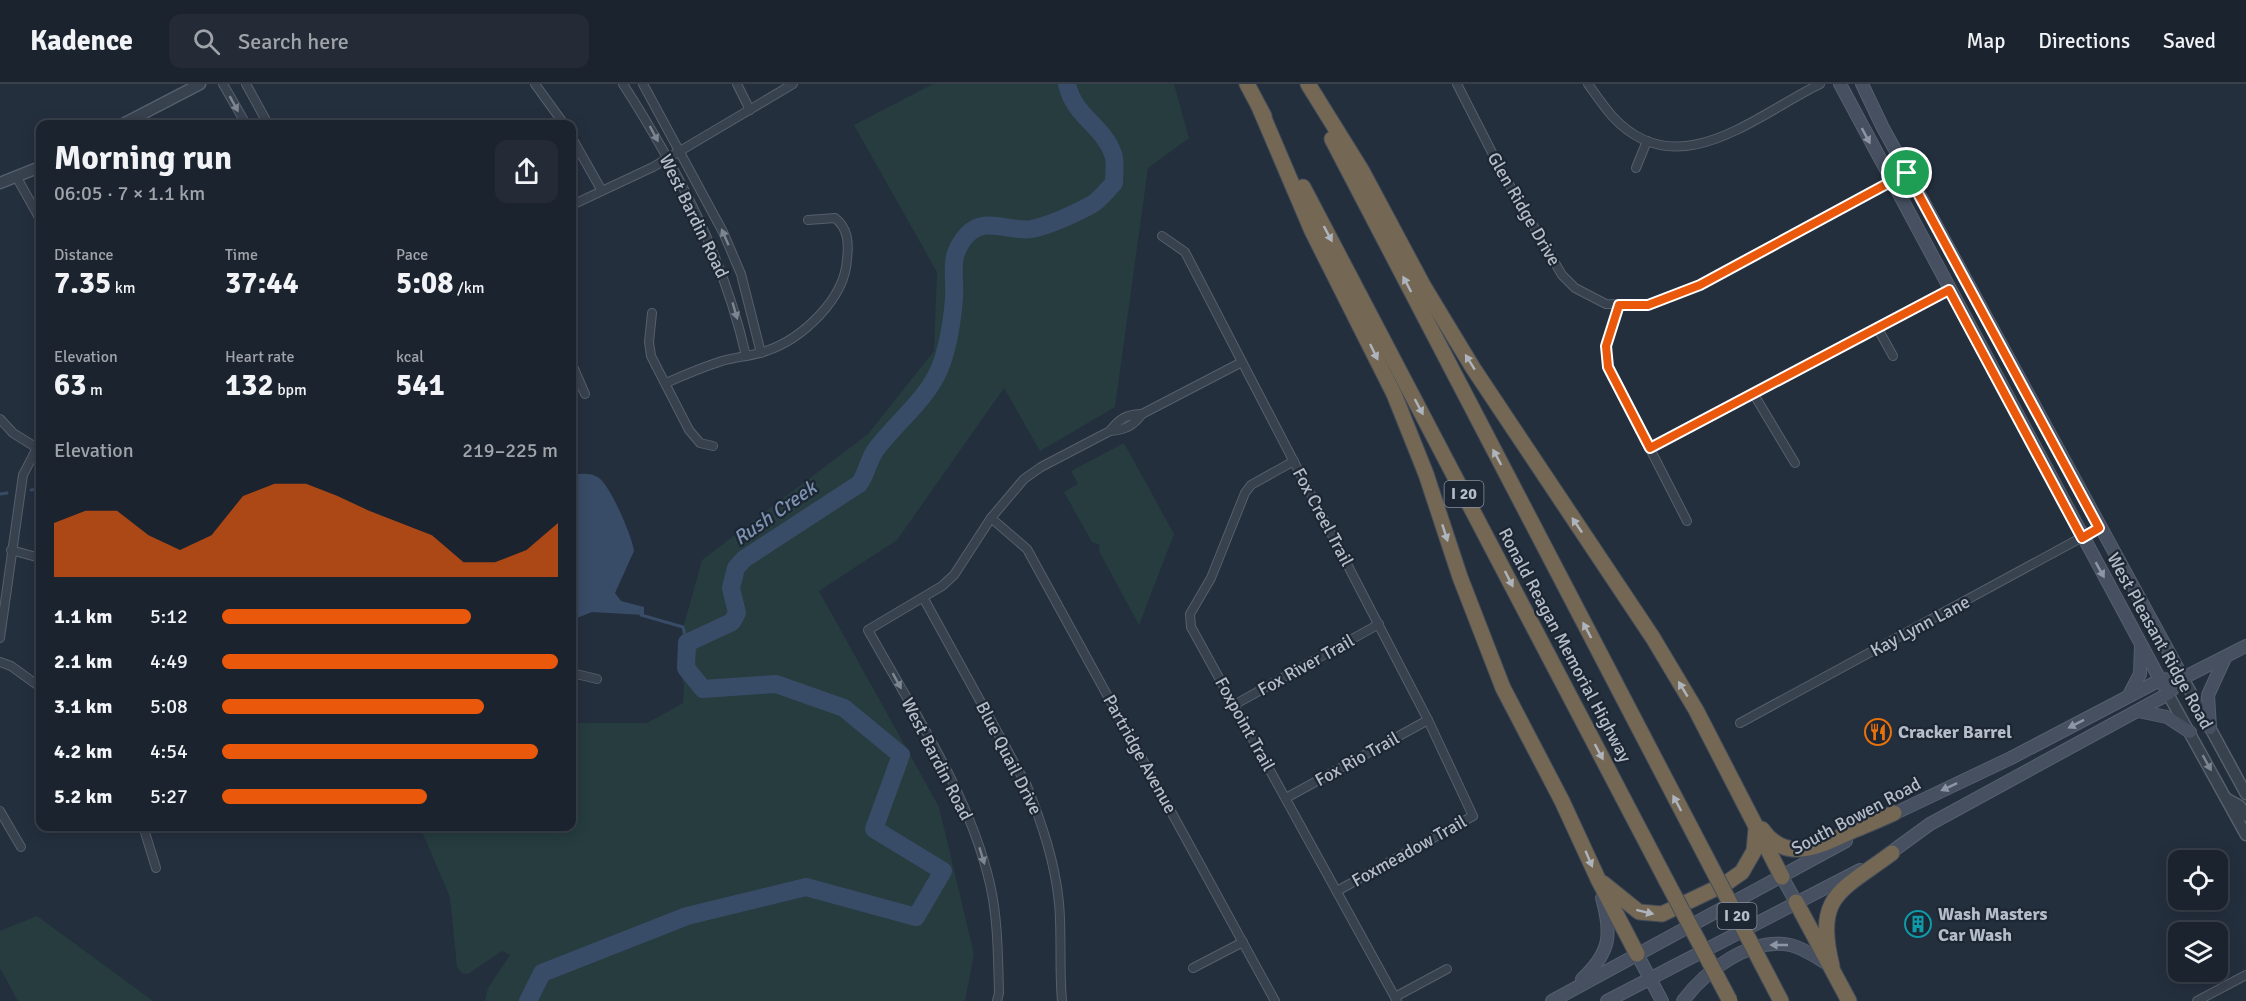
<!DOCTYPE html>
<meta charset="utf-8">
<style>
:root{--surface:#1b232e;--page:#242b36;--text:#f1f3f6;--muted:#a0a4aa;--line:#39404a;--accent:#ea580c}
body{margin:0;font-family:Signika,sans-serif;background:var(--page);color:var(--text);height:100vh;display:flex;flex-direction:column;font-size:22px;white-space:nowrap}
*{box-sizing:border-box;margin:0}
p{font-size:20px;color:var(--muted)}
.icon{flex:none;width:33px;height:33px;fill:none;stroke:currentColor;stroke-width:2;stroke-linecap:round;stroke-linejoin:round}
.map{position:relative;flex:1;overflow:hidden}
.drawer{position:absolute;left:36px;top:36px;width:540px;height:711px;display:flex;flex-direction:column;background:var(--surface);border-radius:12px;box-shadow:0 3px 15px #0003,0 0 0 2px var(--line)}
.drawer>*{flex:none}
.fabs{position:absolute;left:2168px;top:766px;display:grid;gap:12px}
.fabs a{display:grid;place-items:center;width:60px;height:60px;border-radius:12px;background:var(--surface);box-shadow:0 3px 15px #0003,0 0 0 2px var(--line);font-size:30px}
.pin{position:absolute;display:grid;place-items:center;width:51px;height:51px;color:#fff;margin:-26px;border:3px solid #fff;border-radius:50%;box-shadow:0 2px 6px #0007}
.round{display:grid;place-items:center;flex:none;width:63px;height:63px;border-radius:12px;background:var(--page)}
.summary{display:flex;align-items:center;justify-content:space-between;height:102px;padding:0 18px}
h1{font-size:33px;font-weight:700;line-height:45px}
.stats{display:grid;grid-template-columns:repeat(3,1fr);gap:9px;height:102px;padding:6px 18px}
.stats div{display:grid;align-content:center}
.stats b{font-size:30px;font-weight:700}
.stats small{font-size:16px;font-weight:400}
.stats p{font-size:16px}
.chart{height:168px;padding:12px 18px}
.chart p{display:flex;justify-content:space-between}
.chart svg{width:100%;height:108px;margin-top:6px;fill:var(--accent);opacity:.7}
ul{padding:0 18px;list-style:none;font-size:20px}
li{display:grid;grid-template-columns:96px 72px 1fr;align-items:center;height:45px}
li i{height:15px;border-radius:8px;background:var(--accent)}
header{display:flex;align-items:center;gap:36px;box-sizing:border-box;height:84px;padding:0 30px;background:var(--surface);border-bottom:2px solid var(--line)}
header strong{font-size:28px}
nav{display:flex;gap:33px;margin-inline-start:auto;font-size:21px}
.search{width:420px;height:54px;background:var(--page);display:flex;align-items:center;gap:15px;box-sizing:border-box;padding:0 21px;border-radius:12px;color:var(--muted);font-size:22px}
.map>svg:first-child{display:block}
.green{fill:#263c3f}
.water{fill:#394c67}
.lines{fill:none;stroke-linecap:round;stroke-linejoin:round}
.stream{stroke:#394c67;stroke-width:3}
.river{stroke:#394c67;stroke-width:18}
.minor-casing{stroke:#565f6c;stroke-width:10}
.tertiary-casing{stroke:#565f6c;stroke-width:13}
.secondary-casing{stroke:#565f6c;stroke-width:14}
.motorway-casing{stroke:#434c59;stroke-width:17}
.minor{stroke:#38414e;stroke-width:8}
.tertiary{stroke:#38414e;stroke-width:10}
.secondary{stroke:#465061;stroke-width:12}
.motorway{stroke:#746855;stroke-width:15}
.motorway-bridge-casing{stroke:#434c59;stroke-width:17;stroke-linecap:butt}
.motorway-bridge{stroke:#746855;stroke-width:15}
.oneway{fill:#7c8592}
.oneway2{fill:#8e96a5}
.oneway3{fill:#aeb4bd}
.route-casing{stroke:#fff;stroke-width:12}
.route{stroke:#ea580c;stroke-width:8}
.labels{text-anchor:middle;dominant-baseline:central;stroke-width:4.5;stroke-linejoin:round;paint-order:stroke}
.shield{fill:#1d2633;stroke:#878f9c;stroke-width:1.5}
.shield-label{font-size:16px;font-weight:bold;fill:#b4bcc9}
.street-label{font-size:18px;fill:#b4bcc9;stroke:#1d2633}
.poi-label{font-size:18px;font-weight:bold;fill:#b4bcc9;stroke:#1d2633;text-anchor:start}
.water-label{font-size:20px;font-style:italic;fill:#7c92b1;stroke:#1d2633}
</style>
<header>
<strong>Kadence</strong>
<div class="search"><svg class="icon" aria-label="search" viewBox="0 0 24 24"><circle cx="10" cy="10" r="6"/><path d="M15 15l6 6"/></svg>Search here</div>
<nav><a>Map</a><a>Directions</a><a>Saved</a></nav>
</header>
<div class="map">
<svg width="2246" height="917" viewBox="0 0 2246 917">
<rect width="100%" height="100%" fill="#242f3e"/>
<g class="green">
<path d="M933 0H1174L1189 54 1148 84 1115 323 1040 367 1004 304 897 456 819 507 939 723 974 870 965 917H485L488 904 510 871 502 867 468 890 462 889 457 883 450 813 420 743 572 742V639H647L683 619 684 602 677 579 680 555 702 476 868 350 934 267 937 188 854 41Z"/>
<path d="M1124 359 1174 450 1139 541 1099 467 1100 461 1092 458 1064 408 1078 400 1071 387Z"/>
<path d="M37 832 153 917H18L0 884V847Z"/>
</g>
<path class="water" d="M572 390C581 390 591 388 599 394 611 403 632 452 634 467L615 509 621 517 644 523V531L592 528 572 536Z"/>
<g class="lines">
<g class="stream">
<path d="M31 406 40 405"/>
<path d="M0 410 7 409"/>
<path d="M641 531 683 543 687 559"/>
</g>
<path class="river" d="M528 917 542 889 687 832 806 803 916 833 943 787 874 745 901 671 844 624 776 600 703 605 686 584 687 559 732 538 737 529 731 504 736 484 744 475 859 400C868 388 868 375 877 364 896 339 926 316 939 286 948 265 952 238 954 215 956 189 947 173 967 151 985 131 1011 149 1032 145 1050 141 1074 130 1091 121 1100 116 1107 106 1114 99 1114 90 1116 78 1113 70 1103 41 1074 33 1067 0"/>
<defs>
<g id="minor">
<path d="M223 0 246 40"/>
<path d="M246 0 268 40"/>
<path d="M535 0 564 40"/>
<path d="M623 0C677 84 724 174 746 272"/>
<path d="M643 0 723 148 741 190 761 269"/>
<path d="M737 0 750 26"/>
<path d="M1457 0 1503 90 1562 191 1575 204 1606 220 1648 221 1700 201 1907 89"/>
<path d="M1588 0C1596 11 1604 23 1613 33 1678 103 1756 31 1820 0"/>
<path d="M572 54 602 107"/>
<path d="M1636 84 1647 57"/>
<path d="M17 94 40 135"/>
<path d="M572 121 653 83 793 0"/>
<path d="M1162 152 1185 168 1428 636 1473 732 1337 807"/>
<path d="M1619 221 1606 263 1608 283 1687 437"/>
<path d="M652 229 649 258 651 272 689 346 700 359 713 362"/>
<path d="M1877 243 1893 272"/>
<path d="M572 280 585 310"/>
<path d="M666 299C684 291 703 283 722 277 736 273 752 272 766 267 802 255 845 215 847 175 849 159 848 144 835 134L808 136"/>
<path d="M1753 309 1795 379"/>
<path d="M0 335 13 349 37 364"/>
<path d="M1110 347C1125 346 1133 342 1142 330L1242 278"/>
<path d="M1650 365 1949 206"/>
<path d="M1294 377 1251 401 1245 409 1211 494 1190 530 1191 543 1397 917"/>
<path d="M991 434 1027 465 1275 917"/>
<path d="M11 466 40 474"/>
<path d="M924 515 1027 702C1042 740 1055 778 1059 819 1062 852 1059 884 1062 917"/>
<path d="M0 554 23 391 40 358"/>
<path d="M0 578 11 582 40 603"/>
<path d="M572 589 597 595"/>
<path d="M1234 621 1379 540"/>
<path d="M1740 639 2099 444"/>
<path d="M1286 714 1428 636"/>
<path d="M0 727 21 763"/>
<path d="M143 742 156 784"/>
<path d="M1193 884 1243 858"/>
<path d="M1395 913 1447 885"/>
<path d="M997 917 999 909C998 873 998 835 990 800 969 709 913 627 868 546L942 502 954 491 991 434 1024 395 1041 383 1110 347C1119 335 1127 330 1142 330"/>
<path d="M2197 917 2246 891"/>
</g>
<g id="tertiary">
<path d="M123 40 200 0"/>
<path d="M0 99 40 83"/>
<path d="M2183 594 2246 710"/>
<path d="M2168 610 2246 751"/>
<path d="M2227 715 2240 722 2246 732"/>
</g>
<g id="secondary">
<path d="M1840 0 2163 601"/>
<path d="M1862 0 1882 42 2183 594"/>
<path d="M2129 611 2140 590 2141 562"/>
<path d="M2138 627 2167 633 2190 648"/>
<path d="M2210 644 2208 611 2225 574"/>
<path d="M1887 733 2011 674 2160 596 2183 594"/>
<path d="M1886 772 1930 740 2168 610 2183 594 2246 562"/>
<path d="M1782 793 1796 818"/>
<path d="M1637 870 1662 917"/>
<path d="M1582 895C1611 868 1612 850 1602 814"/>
<path d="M1552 917 1846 757"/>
<path d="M1607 917 1860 786"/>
<path d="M1683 917C1705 887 1750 853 1790 861 1804 864 1819 875 1831 882"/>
</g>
<g id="motorway">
<path d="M1247 0 1264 32"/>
<path d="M1308 0 1362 87 1424 203 1473 284 1653 554 1696 626 1782 793"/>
<path d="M1260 25 1312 147 1394 310 1426 390 1460 493 1503 604 1562 717 1598 795 1637 870"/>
<path d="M1332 55 1705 771"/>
<path d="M1303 103 1666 796"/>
<path d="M1762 745C1786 780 1820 762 1850 748 1864 742 1879 736 1894 729"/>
<path d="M1603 799 1639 828 1662 830 1725 800 1742 788 1754 767 1756 745"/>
<path d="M1796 818 1849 917"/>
<path d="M1832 882C1814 811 1841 807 1892 769"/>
<path d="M1769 894 1781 917"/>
</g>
</defs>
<use href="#minor" class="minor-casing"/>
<use href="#tertiary" class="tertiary-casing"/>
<use href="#secondary" class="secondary-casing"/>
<use href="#motorway" class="motorway-casing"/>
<use href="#minor" class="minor"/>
<use href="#tertiary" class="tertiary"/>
<use href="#secondary" class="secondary"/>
<use href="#motorway" class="motorway"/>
<defs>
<g id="motorway-bridge">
<path d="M1705 771 1769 894"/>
<path d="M1666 796 1730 917"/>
</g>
</defs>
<use href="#motorway-bridge" class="motorway-bridge-casing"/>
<use href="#motorway-bridge" class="motorway-bridge"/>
</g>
<defs><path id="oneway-solid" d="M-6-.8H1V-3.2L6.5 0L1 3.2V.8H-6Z" transform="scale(1.5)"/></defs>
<g class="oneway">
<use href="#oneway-solid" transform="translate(234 20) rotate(61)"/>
<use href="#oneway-solid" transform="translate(654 50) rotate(62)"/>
<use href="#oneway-solid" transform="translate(725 153) rotate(-114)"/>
<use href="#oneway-solid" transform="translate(735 227) rotate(74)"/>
<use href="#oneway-solid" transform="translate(897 597) rotate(61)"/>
<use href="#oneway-solid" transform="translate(2207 679) rotate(61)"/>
<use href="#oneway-solid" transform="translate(982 772) rotate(73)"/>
</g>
<g class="oneway2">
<use href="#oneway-solid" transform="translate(1866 52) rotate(62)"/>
<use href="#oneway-solid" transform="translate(2100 486) rotate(61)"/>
<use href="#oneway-solid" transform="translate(2076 640) rotate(153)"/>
<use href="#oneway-solid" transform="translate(1949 703) rotate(155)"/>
<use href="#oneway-solid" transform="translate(1779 861) rotate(-180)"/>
</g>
<g class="oneway3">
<use href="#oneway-solid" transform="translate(1328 150) rotate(62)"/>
<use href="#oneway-solid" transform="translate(1407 200) rotate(-118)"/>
<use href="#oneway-solid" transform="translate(1374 268) rotate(64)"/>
<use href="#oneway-solid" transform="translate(1470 278) rotate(-122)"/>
<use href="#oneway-solid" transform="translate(1419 323) rotate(62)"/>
<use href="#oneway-solid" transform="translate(1497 373) rotate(-118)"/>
<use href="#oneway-solid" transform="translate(1577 441) rotate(-124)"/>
<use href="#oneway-solid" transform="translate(1445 449) rotate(72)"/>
<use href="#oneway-solid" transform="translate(1509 495) rotate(63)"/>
<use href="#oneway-solid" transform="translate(1587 546) rotate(-118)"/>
<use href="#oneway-solid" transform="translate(1683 605) rotate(-121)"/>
<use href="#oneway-solid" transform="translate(1599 668) rotate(62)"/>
<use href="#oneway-solid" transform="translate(1677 719) rotate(-118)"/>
<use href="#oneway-solid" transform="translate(1589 775) rotate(67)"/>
<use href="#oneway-solid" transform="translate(1645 828) rotate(14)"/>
</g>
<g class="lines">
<defs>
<path id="route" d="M1907 89 2099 444 2082 454 1949 206 1650 364 1608 283 1606 262 1619 221H1648L1700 201Z"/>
</defs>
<use href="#route" class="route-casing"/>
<use href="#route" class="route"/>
</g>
<defs>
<symbol id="restaurant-ring" viewBox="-11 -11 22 22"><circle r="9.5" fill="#1d2633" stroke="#e8710a" stroke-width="1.5"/><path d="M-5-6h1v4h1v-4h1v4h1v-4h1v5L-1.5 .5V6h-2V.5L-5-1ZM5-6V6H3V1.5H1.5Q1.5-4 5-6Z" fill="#e8710a"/></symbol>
<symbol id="building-ring" viewBox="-11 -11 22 22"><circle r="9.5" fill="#1d2633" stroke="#0f9aa8" stroke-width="1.5"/><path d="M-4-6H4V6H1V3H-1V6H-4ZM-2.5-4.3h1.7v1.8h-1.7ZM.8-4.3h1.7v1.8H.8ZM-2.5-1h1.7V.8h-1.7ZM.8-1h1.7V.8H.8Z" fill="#0f9aa8"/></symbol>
</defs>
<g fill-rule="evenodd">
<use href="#restaurant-ring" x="1863" y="633" width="30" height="30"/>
<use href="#building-ring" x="1903" y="825" width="30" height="30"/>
</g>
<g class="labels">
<g class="shield">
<rect x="1444.5" y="397" width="39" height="26" rx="4.5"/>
<rect x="1717.5" y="819" width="39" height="26" rx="4.5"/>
</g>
<g class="shield-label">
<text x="1464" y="410">I 20</text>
<text x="1737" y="832">I 20</text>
</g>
<g class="street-label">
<text transform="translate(1524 125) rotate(60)">Glen Ridge Drive</text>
<text transform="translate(694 132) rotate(64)">West Bardin Road</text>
<text transform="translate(1323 433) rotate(62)">Fox Creel Trail</text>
<text transform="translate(1920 542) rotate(-28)">Kay Lynn Lane</text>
<text transform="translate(2160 557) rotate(61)">West Pleasant Ridge Road</text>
<text transform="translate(1565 561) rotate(62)">Ronald Reagan Memorial Highway</text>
<text transform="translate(1306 581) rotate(-29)">Fox River Trail</text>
<text transform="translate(1245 640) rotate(61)">Foxpoint Trail</text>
<text transform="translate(1140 670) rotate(61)">Partridge Avenue</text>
<text transform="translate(1009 674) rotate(63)">Blue Quail Drive</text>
<text transform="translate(937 675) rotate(63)">West Bardin Road</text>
<text transform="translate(1357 675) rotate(-29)">Fox Rio Trail</text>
<text transform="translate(1856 732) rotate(-28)">South Bowen Road</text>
<text transform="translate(1409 767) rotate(-29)">Foxmeadow Trail</text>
</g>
<g class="poi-label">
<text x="1898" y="648">Cracker Barrel</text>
<text x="1938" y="830">Wash Masters<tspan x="1938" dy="21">Car Wash</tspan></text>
</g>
<g class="water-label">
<text transform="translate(775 429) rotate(-35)">Rush Creek</text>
</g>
</g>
</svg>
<div class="fabs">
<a><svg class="icon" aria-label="locate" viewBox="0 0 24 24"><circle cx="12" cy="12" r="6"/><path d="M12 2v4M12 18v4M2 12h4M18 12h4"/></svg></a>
<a><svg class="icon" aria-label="layers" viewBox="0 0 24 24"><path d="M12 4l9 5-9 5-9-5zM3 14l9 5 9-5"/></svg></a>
</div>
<div class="pin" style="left:1907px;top:89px;background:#1e9e55"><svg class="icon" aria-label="arrive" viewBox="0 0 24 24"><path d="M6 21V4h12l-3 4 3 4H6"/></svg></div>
<section class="drawer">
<div class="summary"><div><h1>Morning run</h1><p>06:05 · 7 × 1.1 km</p></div><a class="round"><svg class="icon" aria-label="share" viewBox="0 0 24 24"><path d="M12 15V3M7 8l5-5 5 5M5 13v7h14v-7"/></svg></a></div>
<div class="stats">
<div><p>Distance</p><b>7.35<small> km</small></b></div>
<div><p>Time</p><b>37:44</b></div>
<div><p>Pace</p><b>5:08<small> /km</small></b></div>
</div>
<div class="stats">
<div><p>Elevation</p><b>63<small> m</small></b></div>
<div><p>Heart rate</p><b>132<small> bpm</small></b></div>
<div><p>kcal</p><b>541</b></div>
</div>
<div class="chart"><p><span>Elevation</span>219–225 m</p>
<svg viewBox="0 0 160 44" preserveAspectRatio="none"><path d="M0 44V22L10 17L20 17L30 27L40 33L50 27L60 11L70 6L80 6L90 11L100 17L110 22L120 27L130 38L140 38L150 33L160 22V44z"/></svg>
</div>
<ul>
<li><b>1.1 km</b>5:12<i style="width:74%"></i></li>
<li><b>2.1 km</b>4:49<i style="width:100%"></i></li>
<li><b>3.1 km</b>5:08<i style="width:78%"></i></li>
<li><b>4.2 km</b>4:54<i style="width:94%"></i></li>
<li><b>5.2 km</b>5:27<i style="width:61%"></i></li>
</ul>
</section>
</div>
